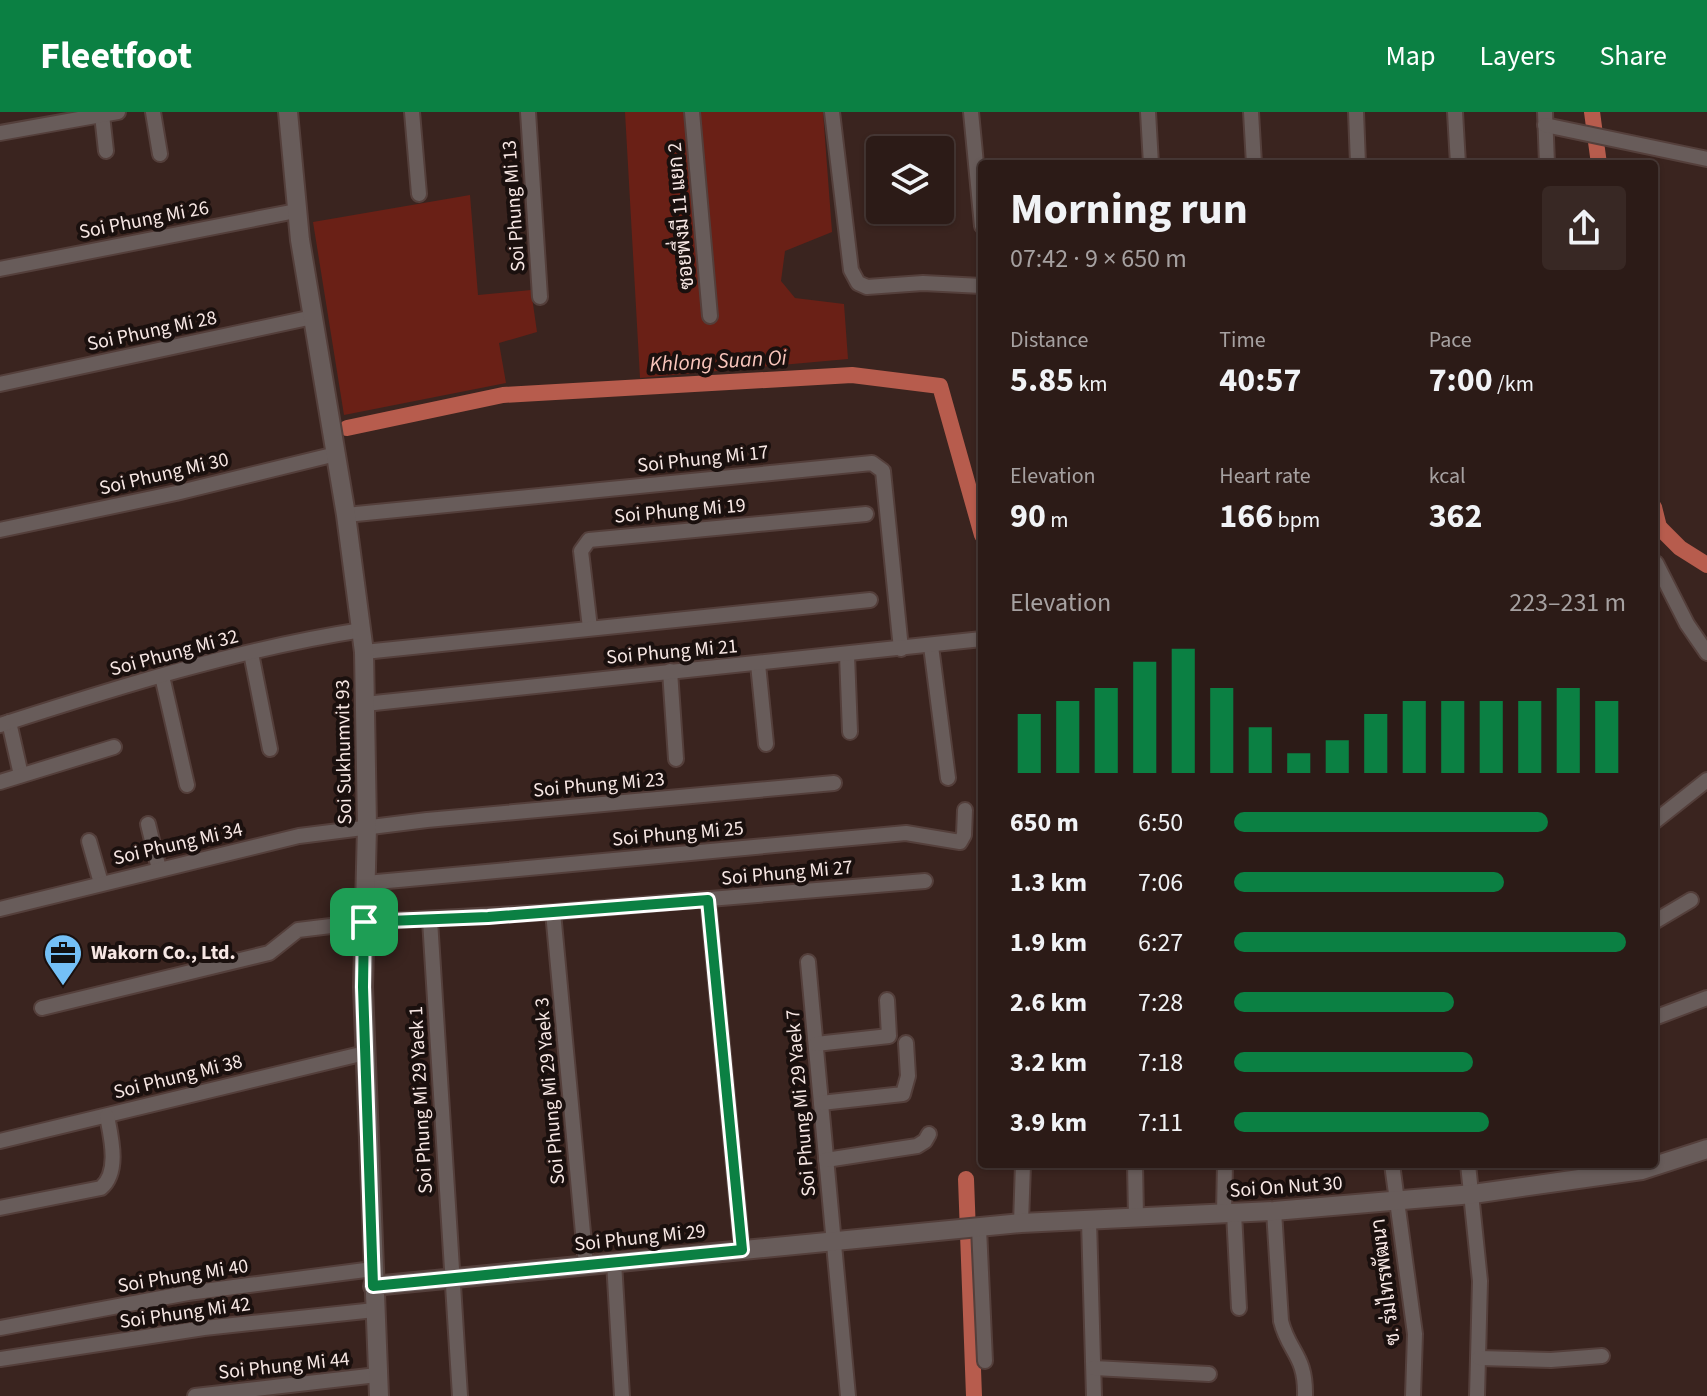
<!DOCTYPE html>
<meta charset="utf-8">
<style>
:root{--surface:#2c1b17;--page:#382824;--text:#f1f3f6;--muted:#a6a1a1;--line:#483936;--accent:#0b8043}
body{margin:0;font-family:"Source Sans 3",Sarabun,sans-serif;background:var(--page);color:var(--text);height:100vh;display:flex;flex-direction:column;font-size:30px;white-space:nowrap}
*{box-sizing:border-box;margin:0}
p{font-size:26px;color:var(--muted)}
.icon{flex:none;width:44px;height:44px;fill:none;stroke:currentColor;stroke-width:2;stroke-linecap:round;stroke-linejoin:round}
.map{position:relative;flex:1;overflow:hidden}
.side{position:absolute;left:978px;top:48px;width:680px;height:1008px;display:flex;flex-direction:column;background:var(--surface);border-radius:8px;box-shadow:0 2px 6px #0004,0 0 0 2px var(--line)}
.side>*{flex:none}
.tools{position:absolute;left:866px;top:24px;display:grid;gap:16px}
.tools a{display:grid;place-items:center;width:88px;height:88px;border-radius:8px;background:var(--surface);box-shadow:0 2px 6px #0004,0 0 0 2px var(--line);font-size:40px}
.pin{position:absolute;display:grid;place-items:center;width:68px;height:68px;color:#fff;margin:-34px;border-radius:16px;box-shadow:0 4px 12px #0006}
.round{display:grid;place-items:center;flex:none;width:84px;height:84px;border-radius:8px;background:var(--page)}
.overview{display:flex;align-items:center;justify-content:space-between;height:136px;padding:0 32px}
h1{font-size:44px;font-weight:700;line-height:60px}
.metrics{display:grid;grid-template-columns:repeat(3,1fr);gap:12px;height:136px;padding:8px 32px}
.metrics div{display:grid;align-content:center}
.metrics b{font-size:34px;font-weight:700}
.metrics small{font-size:22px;font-weight:400}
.metrics p{font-size:22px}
.chart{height:224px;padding:16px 32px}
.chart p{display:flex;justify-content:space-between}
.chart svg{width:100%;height:144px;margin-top:8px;stroke:var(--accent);stroke-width:6}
ul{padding:0 32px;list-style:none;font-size:26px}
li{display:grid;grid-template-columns:128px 96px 1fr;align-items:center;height:60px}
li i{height:20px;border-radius:10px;background:var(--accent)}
header{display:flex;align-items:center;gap:48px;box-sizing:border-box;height:112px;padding:0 40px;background:var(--accent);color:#fff}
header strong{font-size:38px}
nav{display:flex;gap:44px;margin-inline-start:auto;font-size:28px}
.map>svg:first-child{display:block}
.green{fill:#6a2016}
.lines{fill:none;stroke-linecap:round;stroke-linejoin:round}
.canal{stroke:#b75c4d;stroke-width:16}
.minor-casing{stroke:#543f3b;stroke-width:18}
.tertiary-casing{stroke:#543f3b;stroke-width:22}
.minor{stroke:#685c5a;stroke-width:14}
.tertiary{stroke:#685c5a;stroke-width:18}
.route-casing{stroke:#fff;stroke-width:16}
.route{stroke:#0b8043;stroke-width:10}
.labels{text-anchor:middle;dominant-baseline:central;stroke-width:8;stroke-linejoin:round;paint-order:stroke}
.street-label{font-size:20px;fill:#f7e7e4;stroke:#1a100e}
.poi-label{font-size:20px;font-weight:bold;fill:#f7e7e4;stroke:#1a100e;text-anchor:start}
.water-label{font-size:22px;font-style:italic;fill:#f8c5bb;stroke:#1a100e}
</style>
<header>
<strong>Fleetfoot</strong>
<nav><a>Map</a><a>Layers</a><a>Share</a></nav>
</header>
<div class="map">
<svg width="1707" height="1284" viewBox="0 0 1707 1284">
<rect width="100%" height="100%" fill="#3a241f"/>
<g class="green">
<path d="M625 0H823L832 120 785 139 781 169 795 186 844 192 848 247 640 266Z"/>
<path d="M470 83 478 183 531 178 537 220 499 231 506 271 344 303 313 110Z"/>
</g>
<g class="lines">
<g class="canal">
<path d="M1592 0 1599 52"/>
<path d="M347 316 503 283 852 263 940 274 982 423"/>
<path d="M1654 395 1659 415"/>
<path d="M1654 415H1659L1680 436 1707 453"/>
<path d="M966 1067 974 1284"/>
</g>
<defs>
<g id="minor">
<path d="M153 0 160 42"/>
<path d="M412 0 419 82"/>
<path d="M528 0 540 185"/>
<path d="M692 0 710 204"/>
<path d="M832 0 851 158 858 171 867 175 923 171 982 174"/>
<path d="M971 0 982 114"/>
<path d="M1148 0 1151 52"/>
<path d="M1251 0 1254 52"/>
<path d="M1356 0 1358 52"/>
<path d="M1455 0 1458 52"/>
<path d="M1545 0 1547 52"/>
<path d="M102 3 106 39"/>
<path d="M1545 13 1707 47"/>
<path d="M0 21 118 0"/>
<path d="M0 157 296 99"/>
<path d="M0 272 313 205"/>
<path d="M346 403 872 351 883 359 901 537"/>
<path d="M0 418 176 381 336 342"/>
<path d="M1656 451 1687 512 1707 541"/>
<path d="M590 516 581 439 589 428 866 402"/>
<path d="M931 534 948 666"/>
<path d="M364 540 870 488"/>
<path d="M251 541 270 637"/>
<path d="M847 543 850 620"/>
<path d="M758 552 766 632"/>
<path d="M670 559 676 647"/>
<path d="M162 564 187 673"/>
<path d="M365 592 982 527"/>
<path d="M9 610 21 663"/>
<path d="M0 613C118 575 239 537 362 518"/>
<path d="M0 670 114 635"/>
<path d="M1654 710 1707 668"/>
<path d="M148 712 159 757"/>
<path d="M89 729 101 771"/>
<path d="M366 771 906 721 960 730 964 723 965 698"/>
<path d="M708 788 742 1138"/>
<path d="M0 797 299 724 427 708 834 671"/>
<path d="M553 800 586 1153"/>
<path d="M430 808 460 1284"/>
<path d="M1654 810 1691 788"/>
<path d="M808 850 848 1284"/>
<path d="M42 896 269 841 298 818 364 810 553 800 925 769"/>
<path d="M1654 906 1707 886"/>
<path d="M816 932 889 924 887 888"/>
<path d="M821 991 903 982 908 964 906 931"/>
<path d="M0 1029 365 941"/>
<path d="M826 1048 917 1034 925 1029 929 1022"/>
<path d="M1135 1052 1136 1105"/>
<path d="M1392 1052 1415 1222 1413 1284"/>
<path d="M1468 1052 1480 1169 1477 1284"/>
<path d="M0 1096 101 1076C120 1060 111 1025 107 1004"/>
<path d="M1274 1099 1281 1209C1289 1241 1306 1243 1305 1284"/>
<path d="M1224 1101 1225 1052"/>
<path d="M1234 1101 1239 1196"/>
<path d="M1089 1109 1094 1284"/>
<path d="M1021 1111 1023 1052"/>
<path d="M979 1116 985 1249"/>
<path d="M614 1150 622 1284"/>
<path d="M0 1216 188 1181 373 1157"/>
<path d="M1479 1246 1551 1248 1602 1244"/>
<path d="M0 1247 204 1216 375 1198"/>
<path d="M1094 1256 1209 1262"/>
<path d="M195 1284 377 1263"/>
</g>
<g id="tertiary">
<path d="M288 0 300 128 346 403 364 540 367 715 363 875 379 1284"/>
<path d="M373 1174 1021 1111 1274 1099 1473 1082 1642 1058 1707 1037"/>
</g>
</defs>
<use href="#minor" class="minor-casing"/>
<use href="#tertiary" class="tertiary-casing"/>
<use href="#minor" class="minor"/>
<use href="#tertiary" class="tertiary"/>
</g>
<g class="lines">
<defs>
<path id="route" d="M708 788 742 1138 373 1174 363 875 364 810 488 805Z"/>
</defs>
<use href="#route" class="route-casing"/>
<use href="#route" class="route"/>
</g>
<defs>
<symbol id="office-pin" viewBox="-11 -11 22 30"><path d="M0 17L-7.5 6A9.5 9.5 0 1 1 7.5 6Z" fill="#74c0f6" stroke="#1a100e"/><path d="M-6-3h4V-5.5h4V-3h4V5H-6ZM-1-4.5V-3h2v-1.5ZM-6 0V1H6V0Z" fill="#111"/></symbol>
</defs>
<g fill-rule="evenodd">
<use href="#office-pin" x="41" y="819" width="44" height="60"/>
</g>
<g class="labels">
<g class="street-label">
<text transform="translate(514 94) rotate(-94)">Soi Phung Mi 13</text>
<text transform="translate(681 104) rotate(-95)">ซอยพึ่งมี 11 แยก 2</text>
<text transform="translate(144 108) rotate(-11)">Soi Phung Mi 26</text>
<text transform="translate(152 219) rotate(-12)">Soi Phung Mi 28</text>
<text transform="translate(703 347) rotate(-6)">Soi Phung Mi 17</text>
<text transform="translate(164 362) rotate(-13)">Soi Phung Mi 30</text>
<text transform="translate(680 399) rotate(-5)">Soi Phung Mi 19</text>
<text transform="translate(672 540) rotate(-5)">Soi Phung Mi 21</text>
<text transform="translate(174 541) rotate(-15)">Soi Phung Mi 32</text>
<text transform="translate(344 640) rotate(-91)">Soi Sukhumvit 93</text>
<text transform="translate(599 673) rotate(-5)">Soi Phung Mi 23</text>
<text transform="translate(678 722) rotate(-5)">Soi Phung Mi 25</text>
<text transform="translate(178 732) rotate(-13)">Soi Phung Mi 34</text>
<text transform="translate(787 761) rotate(-5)">Soi Phung Mi 27</text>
<text transform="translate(178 965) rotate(-14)">Soi Phung Mi 38</text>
<text transform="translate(550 979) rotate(-95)">Soi Phung Mi 29 Yaek 3</text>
<text transform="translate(421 988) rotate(-93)">Soi Phung Mi 29 Yaek 1</text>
<text transform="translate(801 991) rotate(-95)">Soi Phung Mi 29 Yaek 7</text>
<text transform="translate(1286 1075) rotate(-4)">Soi On Nut 30</text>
<text transform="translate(640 1126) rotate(-6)">Soi Phung Mi 29</text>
<text transform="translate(183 1164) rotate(-9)">Soi Phung Mi 40</text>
<text transform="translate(1386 1170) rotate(-97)">ซ. ร่มไทรพัฒนา</text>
<text transform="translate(185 1201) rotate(-8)">Soi Phung Mi 42</text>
<text transform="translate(284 1254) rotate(-6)">Soi Phung Mi 44</text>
</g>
<g class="poi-label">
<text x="91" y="841">Wakorn Co., Ltd.</text>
</g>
<g class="water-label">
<text transform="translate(718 249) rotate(-3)">Khlong Suan Oi</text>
</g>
</g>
</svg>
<div class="tools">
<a><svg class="icon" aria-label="layers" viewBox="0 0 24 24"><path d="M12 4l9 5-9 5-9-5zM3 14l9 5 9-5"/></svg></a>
</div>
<div class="pin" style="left:364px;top:810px;background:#1e9e55"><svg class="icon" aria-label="arrive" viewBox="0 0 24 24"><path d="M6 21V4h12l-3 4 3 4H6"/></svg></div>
<section class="side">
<div class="overview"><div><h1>Morning run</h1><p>07:42 · 9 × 650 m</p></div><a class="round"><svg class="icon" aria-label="share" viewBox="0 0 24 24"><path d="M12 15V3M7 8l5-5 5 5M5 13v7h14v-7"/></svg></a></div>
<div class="metrics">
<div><p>Distance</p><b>5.85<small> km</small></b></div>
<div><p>Time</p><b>40:57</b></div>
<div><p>Pace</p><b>7:00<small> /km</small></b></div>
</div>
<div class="metrics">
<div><p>Elevation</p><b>90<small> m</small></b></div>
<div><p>Heart rate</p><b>166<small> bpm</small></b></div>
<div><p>kcal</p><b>362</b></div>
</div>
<div class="chart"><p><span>Elevation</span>223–231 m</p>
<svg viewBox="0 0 160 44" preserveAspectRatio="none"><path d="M5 44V26M15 44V22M25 44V18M35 44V10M45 44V6M55 44V18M65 44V30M75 44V38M85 44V34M95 44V26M105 44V22M115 44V22M125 44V22M135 44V22M145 44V18M155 44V22"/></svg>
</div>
<ul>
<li><b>650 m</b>6:50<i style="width:80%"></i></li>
<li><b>1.3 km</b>7:06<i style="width:69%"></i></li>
<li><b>1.9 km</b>6:27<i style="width:100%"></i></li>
<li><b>2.6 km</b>7:28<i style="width:56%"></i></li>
<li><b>3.2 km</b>7:18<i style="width:61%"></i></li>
<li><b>3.9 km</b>7:11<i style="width:65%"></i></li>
</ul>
</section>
</div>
